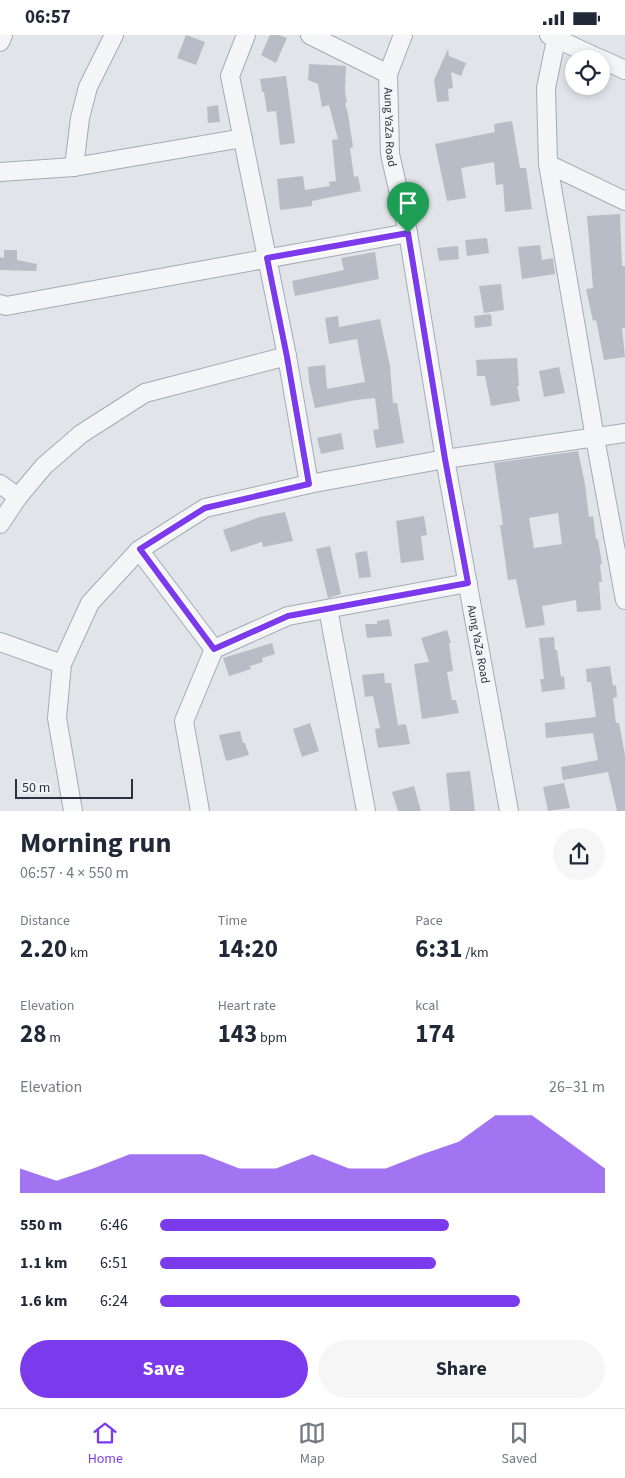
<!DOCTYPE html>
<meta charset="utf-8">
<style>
:root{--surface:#fff;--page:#f6f6f7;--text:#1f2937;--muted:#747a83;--line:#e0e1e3;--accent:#7c3aed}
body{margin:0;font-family:"Source Sans 3",sans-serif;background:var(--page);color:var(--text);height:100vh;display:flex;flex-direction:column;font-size:19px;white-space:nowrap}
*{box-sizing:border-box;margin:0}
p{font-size:16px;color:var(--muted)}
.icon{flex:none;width:28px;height:28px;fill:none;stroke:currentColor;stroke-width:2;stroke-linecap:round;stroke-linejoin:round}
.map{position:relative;height:776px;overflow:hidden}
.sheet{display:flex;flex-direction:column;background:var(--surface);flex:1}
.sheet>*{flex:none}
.controls{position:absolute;left:565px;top:15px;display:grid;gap:10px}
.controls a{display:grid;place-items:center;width:45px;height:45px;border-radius:50%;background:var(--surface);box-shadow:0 2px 8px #0003;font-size:25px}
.scale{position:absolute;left:15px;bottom:12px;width:118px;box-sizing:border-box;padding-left:5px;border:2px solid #2a323f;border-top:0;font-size:14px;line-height:18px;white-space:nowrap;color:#2a323f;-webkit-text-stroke:4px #f0f3f6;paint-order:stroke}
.pin{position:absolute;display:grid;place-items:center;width:42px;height:42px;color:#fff;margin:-51px -21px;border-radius:50% 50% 50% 0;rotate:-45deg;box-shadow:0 0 5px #0007}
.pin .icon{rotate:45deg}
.round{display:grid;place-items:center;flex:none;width:52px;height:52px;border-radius:26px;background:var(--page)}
.head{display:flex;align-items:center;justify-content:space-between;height:85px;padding:0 20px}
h1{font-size:28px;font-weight:700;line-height:38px}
.stats{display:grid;grid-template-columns:repeat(3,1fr);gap:8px;height:85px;padding:5px 20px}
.stats div{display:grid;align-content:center}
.stats b{font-size:25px;font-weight:700}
.stats small{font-size:14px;font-weight:400}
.stats p{font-size:14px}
.chart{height:140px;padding:10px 20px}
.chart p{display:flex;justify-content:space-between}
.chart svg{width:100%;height:90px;margin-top:5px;fill:var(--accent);opacity:.7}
.button{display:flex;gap:10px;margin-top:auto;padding:10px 20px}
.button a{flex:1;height:58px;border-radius:30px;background:var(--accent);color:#fff;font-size:20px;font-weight:700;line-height:58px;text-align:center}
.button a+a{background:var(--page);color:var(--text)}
ul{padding:0 20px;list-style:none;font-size:16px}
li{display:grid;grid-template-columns:80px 60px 1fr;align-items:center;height:38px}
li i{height:12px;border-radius:6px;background:var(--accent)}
.status{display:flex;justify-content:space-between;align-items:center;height:35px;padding:0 25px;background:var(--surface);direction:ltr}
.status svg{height:14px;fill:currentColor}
.tabs{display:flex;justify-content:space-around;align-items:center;height:70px;border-top:1px solid var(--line);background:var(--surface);font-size:14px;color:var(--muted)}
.tabs a{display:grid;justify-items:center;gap:2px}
.tabs .current{color:var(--accent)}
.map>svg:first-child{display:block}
.building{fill:#b8bdc5;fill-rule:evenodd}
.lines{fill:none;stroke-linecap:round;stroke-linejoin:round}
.minor-casing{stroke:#a6abb3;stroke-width:20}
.minor{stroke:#f3f5f7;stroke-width:18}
.route-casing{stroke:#fff;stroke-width:10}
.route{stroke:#7c3aed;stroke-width:6}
.labels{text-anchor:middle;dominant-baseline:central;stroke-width:4;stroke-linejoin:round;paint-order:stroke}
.street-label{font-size:12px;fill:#2a323f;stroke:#f0f3f6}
</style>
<div class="status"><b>06:57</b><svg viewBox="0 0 49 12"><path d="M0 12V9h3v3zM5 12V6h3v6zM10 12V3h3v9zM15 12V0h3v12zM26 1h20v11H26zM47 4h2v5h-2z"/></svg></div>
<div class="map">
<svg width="625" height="776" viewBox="0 0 625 776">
<rect width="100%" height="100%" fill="#e1e4e9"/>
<g class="building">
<path d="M186 0 205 7 196 30 177 23Z"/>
<path d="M270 0H279L287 3 276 28 261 20Z"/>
<path d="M448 14 449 21 466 28 461 41 451 37 453 53 448 54 449 66 437 67 434 45Z"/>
<path d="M309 29 346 31 345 57 347 67 345 68 348 79 353 112 350 113 354 142 358 141 361 156 312 166V171L280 175 277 144 303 141 305 155 330 151 329 147 336 146 332 105 338 104 329 70 322 72 318 49 308 45Z"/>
<path d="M286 41 295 108 280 110 276 76 267 77 264 57H262L260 44Z"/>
<path d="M218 70 220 87 208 88 207 72Z"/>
<path d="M512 86 520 133H526L532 174 505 177 503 149 496 150 494 127 461 133 466 163 447 166 435 109 495 97 494 89Z"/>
<path d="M620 179 622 231H625V293H622L625 322 604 325 596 285 593 286 586 254 593 253 587 181Z"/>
<path d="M487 203 489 218 467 221 465 205Z"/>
<path d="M540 210 542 225 553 223 555 239 522 244 518 212Z"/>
<path d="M458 211 459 224 439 226 437 213Z"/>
<path d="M4 215H17V225L37 229 36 236 0 235V222L4 223Z"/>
<path d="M375 217 379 244 295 261 292 246 344 235 341 223Z"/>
<path d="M501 249 504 275 484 278 479 251Z"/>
<path d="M491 279 492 291 475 293 474 281Z"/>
<path d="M338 281 339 292 380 284 390 331 393 368H397L404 408 376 413 373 395 379 394 375 363 356 365 315 373 309 347 308 332 325 330 327 354 365 347 357 304 329 309 325 283Z"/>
<path d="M517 323 519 351H517L520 366 491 371 485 341H477L476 325Z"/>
<path d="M559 332 565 358 544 362 539 336Z"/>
<path d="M341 398 344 414 321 419 317 403Z"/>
<path d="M578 416 585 449 589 482 593 481 596 504H598L602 529 600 530 602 547H599L601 575 577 577 576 565 542 571 545 590 526 593 516 544 508 545 500 490H503L494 428ZM558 478 562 509 534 513 529 483Z"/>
<path d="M285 477 293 506 263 512 262 507 231 517 223 495 260 482Z"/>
<path d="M424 481 427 500 421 501 424 525 401 528 396 486Z"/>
<path d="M330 511 341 559 328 563 316 514Z"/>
<path d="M367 516 371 542 359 543 355 518Z"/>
<path d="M389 584 392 601 367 603 365 589H377V586Z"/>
<path d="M447 595 451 608H449L453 636 447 637 452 665H456L459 678 422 684 414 629 429 627 421 603Z"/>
<path d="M554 602 555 615H557L561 642 564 641 565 654 542 657 540 644H544L539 603Z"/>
<path d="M272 608 275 619 262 623 263 627 250 631 251 634 229 641 223 623Z"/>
<path d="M610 631 613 651 616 650 617 662 613 663 616 688H619L625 720V776H617L608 737 563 745 561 732 598 725 593 698 546 703 545 688 596 682 591 647H587L586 634Z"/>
<path d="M384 638 385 648H391L398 690 406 689 410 709 378 713 375 694 380 693 373 661 365 662 362 640Z"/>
<path d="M310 688 319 716 302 722 293 694Z"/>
<path d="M240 696 243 708H245L249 720 226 726 219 700Z"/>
<path d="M470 736 475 776H450L446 738Z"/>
<path d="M564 748 570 773 548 776 543 752Z"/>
<path d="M414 751 421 776H398L392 757Z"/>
</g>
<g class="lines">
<defs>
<g id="minor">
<path d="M246 0 230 41 287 321 309 449"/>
<path d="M310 0 388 39"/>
<path id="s1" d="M403 0 388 39 390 119 408 198 445 424 509 776"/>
<path d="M549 0 600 24"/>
<path d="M557 0 546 53 548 129 595 403 625 565"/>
<path d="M0 7 3 0"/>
<path d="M601 24 625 35"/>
<path d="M548 129 625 166"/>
<path d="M74 132 80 83 88 52 114 0"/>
<path d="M0 137 74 132 243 103"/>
<path d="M0 269 6 271 408 198"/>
<path d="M0 449 18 462"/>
<path d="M0 489 18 462 44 431 81 399 145 358 287 321"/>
<path d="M139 515 214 614"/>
<path d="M328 574 366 776"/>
<path d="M0 607 62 629"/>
<path d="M73 776 57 683 62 629 90 568 139 515 205 473 309 449 445 424 625 398"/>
<path d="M200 776 184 686 214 614 288 581 468 548"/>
</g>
</defs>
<use href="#minor" class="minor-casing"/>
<use href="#minor" class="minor"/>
</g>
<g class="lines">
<defs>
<path id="route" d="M408 198 445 424 468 548 288 581 214 614 140 514 205 473 309 449 287 322 267 223Z"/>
</defs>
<use href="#route" class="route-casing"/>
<use href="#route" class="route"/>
</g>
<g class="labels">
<g class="street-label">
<text stroke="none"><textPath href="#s1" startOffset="95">Aung YaZa Road</textPath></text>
<text stroke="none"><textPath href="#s1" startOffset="620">Aung YaZa Road</textPath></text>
</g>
</g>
</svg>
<div class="controls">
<a><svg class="icon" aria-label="locate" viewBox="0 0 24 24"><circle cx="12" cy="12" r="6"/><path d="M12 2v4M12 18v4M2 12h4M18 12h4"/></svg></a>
</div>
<div class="scale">50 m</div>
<div class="pin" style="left:408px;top:198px;background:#1e9e55"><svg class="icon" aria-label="arrive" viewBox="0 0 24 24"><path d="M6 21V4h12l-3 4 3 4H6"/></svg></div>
</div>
<section class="sheet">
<div class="head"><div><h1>Morning run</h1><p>06:57 · 4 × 550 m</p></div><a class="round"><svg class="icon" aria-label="share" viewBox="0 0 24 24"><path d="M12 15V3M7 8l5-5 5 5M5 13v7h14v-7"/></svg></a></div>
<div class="stats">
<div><p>Distance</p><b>2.20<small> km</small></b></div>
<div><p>Time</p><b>14:20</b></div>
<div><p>Pace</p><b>6:31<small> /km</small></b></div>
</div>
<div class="stats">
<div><p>Elevation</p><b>28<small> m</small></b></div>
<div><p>Heart rate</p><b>143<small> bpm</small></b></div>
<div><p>kcal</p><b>174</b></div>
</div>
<div class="chart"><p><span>Elevation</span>26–31 m</p>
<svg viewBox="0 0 160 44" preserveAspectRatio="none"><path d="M0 44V32L10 38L20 32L30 25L40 25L50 25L60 32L70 32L80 25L90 32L100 32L110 25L120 19L130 6L140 6L150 19L160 32V44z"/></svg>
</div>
<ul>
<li><b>550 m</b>6:46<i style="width:65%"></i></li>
<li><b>1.1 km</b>6:51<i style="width:62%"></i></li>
<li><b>1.6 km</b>6:24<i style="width:81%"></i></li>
</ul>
<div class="button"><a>Save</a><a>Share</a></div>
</section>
<nav class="tabs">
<a class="current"><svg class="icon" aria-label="home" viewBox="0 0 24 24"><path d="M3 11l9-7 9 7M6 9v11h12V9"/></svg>Home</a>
<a><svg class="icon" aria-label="map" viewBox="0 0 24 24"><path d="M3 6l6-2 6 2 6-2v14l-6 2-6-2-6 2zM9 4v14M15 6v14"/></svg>Map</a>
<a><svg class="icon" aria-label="saved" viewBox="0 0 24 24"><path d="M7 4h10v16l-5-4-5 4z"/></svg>Saved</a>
</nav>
